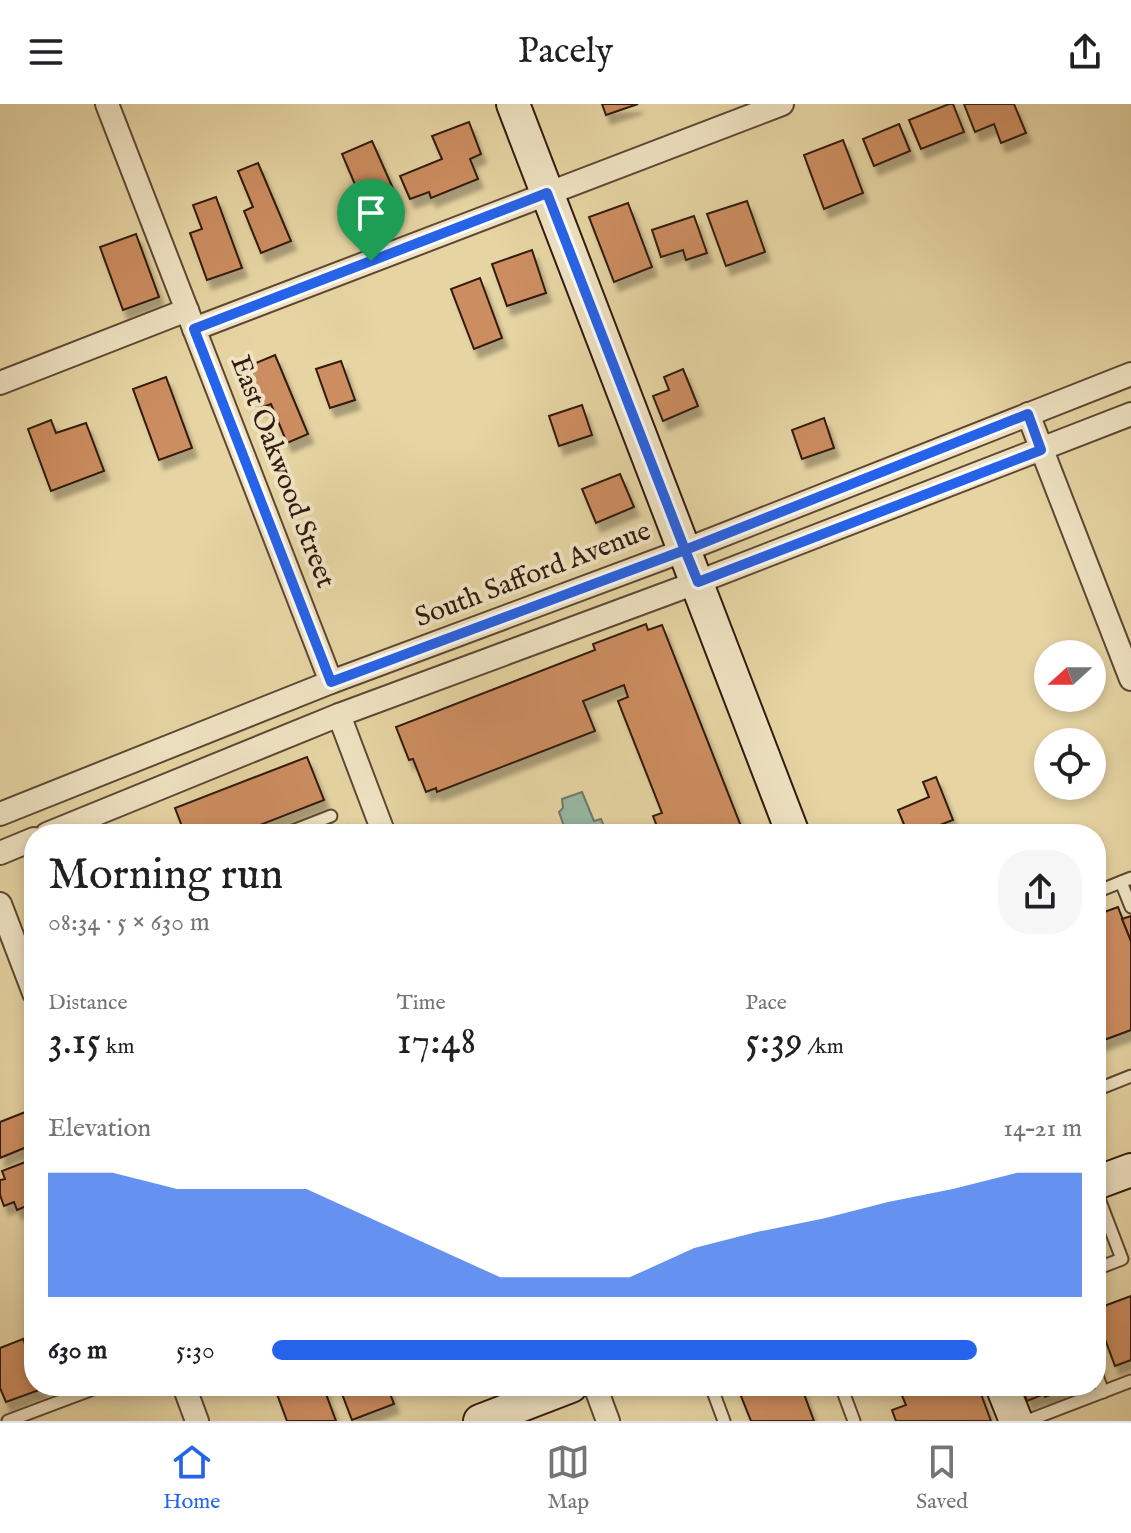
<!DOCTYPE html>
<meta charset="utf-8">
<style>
:root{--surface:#fff;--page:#f6f6f6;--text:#202124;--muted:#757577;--line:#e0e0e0;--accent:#2563eb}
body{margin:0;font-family:"IM FELL English",serif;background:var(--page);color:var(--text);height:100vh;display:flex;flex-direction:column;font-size:30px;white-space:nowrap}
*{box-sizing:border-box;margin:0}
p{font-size:26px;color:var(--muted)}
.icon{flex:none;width:44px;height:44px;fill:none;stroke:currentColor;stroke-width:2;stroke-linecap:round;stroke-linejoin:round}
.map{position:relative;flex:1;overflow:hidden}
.panel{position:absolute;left:24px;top:720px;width:1082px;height:572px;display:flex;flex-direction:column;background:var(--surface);border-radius:32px;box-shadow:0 4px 12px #0003}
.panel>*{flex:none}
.needle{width:52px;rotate:249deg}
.controls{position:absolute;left:1034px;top:536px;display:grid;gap:16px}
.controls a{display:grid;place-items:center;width:72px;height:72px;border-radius:50%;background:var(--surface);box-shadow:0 4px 12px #0003;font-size:40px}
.pin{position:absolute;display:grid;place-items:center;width:68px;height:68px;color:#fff;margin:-82px -34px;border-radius:50% 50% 50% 0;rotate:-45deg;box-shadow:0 0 8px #0007}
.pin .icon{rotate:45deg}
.round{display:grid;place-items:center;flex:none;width:84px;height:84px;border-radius:32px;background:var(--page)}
.head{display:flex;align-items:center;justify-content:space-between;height:136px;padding:0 24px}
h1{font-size:44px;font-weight:600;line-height:60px}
.figures{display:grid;grid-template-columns:repeat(3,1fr);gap:12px;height:136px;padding:8px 24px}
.figures div{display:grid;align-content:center}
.figures b{font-size:40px;font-weight:600}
.figures small{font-size:22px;font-weight:400}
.figures p{font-size:22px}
.chart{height:224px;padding:16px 24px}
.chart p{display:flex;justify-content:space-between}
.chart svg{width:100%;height:144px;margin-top:8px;fill:var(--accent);opacity:.7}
ul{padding:0 24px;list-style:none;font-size:26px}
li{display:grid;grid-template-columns:128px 96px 1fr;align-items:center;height:60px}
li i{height:20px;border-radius:10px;background:var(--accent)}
header{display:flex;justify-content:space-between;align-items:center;height:104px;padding:0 24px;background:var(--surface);font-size:36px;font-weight:600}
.tab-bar{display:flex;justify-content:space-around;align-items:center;height:112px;border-top:2px solid var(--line);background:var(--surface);font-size:22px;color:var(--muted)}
.tab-bar a{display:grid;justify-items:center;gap:4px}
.tab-bar .current{color:var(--accent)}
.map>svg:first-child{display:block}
.water{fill:#97b8a3;stroke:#6e7968;stroke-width:2}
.building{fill:#cc8d60;stroke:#311a0f;stroke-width:2;filter:url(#shadow)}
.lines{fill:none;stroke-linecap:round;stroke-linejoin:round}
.lane-casing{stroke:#5e4834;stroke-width:15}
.street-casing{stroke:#5e4834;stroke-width:26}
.secondary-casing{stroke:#311a0f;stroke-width:36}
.lane{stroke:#efe3c3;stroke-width:11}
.street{stroke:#efe3c3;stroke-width:22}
.secondary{stroke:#efe3c3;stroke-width:32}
.route-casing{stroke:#fff;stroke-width:16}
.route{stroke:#2563eb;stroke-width:10}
.labels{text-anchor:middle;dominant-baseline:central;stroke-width:8;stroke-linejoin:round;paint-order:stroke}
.street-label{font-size:28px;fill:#311a0f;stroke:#efe3c3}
</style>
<header><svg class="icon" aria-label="menu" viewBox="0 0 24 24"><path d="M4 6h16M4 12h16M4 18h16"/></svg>Pacely<svg class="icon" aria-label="share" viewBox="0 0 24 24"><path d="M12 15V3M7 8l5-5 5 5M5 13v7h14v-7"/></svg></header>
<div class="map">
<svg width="1131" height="1317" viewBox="0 0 1131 1317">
<defs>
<filter id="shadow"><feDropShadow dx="5" dy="9" stdDeviation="2" flood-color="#0004"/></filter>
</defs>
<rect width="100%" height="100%" fill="#e6d4a3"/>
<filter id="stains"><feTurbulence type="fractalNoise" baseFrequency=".0025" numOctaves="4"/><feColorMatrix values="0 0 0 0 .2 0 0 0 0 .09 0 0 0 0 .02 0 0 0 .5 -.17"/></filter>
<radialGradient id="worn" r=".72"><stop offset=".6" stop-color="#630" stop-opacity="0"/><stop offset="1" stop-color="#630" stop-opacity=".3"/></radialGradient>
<path class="water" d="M582 688 594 717 601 715 607 730H575L572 722 565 725 559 708 563 704 562 695Z"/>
<g class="building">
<path d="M602 0H638L606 11Z"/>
<path d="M949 0H953L964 28 921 45 909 16Z"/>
<path d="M964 0H1014L1026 29 1001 39 994 20 975 28Z"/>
<path d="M469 18 481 50 470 55 478 75 431 94 429 88 410 95 400 72 442 55 432 32Z"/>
<path d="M899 20 910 47 874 62 863 35Z"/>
<path d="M843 36 863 89 824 105 804 51Z"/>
<path d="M372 37 399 98 368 111 342 50Z"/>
<path d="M258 59 291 137 261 149 244 107 253 103 238 67Z"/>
<path d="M216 93 242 164 207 176 190 129 202 125 193 101Z"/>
<path d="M747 97 765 148 726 162 707 110Z"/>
<path d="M628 99 652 163 614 178 589 113Z"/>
<path d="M694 112 707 149 686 156 683 146 661 153 652 126Z"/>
<path d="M136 130 159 193 123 206 100 143Z"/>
<path d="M532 146 546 189 507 202 492 160Z"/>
<path d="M480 174 502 234 474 245 451 185Z"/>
<path d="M275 251 308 330 287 339 271 300 260 304 244 264Z"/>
<path d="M341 257 355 296 330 304 316 265Z"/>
<path d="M683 265 698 302 663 317 653 292 669 286 664 273Z"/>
<path d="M166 273 192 344 159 356 133 285Z"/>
<path d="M582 301 592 331 559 342 549 312Z"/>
<path d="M824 314 834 344 802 355 792 326Z"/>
<path d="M51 316 56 329 86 319 104 367 51 387 28 325Z"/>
<path d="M620 370 634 403 596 419 582 385Z"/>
<path d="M646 520 648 526 662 521 744 730H660L653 712 662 709 618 597 628 593 624 581 583 597 595 627 437 688 436 684 426 688 413 655 409 656 396 623 595 546 593 540Z"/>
<path d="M307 653 324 696 237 730H185L175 704Z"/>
<path d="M936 673 953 716 917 730H908L898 706 929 693 923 678Z"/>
<path d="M348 721 351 730H326Z"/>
<path d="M1118 803 1131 837V926L1096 939V811Z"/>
<path d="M1131 812V837L1122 815Z"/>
<path d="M33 1005 34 1040 0 1054V1018Z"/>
<path d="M33 1055 34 1099 17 1106 14 1098 4 1102 0 1091V1076L5 1075 2 1067Z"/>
<path d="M1131 1192V1256L1115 1262 1096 1211V1205Z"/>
<path d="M34 1231V1264L23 1235Z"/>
<path d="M23 1235 34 1264V1282H41L42 1285 6 1298 0 1284V1244Z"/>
<path d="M274 1282H323L336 1317H287Z"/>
<path d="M339 1282H387L394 1300 352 1316Z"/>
<path d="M737 1282H801L814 1317H751Z"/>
<path d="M898 1282H978L991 1317H896L892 1306 906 1301Z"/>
<path d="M1022 1282H1075L1045 1293 1044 1290 1027 1297Z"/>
</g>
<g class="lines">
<defs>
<g id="lane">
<path d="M290 728 331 712"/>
<path d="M1121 778 1131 803"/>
<path d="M1096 788 1131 774"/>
<path d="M1096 986 1131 972"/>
<path d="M1096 1087 1122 1155 1096 1165"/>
<path d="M1096 1269 1103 1288"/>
<path d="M501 1282 510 1304"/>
<path d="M711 1282 724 1317"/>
<path d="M841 1282 854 1317"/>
<path d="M8 1317 101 1282"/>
<path d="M1027 1317 1131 1277"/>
</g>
<g id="street">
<path d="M107 0 331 578"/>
<path d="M194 225 782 0"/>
<path d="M0 279 187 206"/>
<path d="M1028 310 1131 575"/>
<path d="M339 611 384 730"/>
<path d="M0 710 331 578 685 446 1131 270"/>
<path d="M47 730 339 611 698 478 1131 310"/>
<path d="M0 749 34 735"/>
<path d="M0 800 34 889"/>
<path d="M184 1282 197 1317"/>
<path d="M595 1282 608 1317"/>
</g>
<g id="secondary">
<path d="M513 0 793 730"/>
<path d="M1096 1079 1131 1066"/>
<path d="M1002 1282 1016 1317"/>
<path d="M480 1317 571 1282"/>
</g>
</defs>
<use href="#lane" class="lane-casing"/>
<use href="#street" class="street-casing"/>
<use href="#secondary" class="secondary-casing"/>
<use href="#lane" class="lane"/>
<use href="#street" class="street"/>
<use href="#secondary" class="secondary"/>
</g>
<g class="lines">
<defs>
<path id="route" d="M371 157 194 225 331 578 685 446 698 478 1041 346 1028 310 685 446 547 89 371 157"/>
</defs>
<use href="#route" class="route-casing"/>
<use href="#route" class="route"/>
</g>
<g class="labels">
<g class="street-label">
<text transform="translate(282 368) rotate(69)">East Oakwood Street</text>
<text transform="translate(533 471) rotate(-21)">South Safford Avenue</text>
</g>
</g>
<rect width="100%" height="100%" filter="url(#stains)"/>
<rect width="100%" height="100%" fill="url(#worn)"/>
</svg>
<div class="controls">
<a><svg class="needle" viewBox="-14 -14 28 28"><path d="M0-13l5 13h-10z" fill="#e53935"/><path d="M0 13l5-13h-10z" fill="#757577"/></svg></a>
<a><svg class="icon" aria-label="locate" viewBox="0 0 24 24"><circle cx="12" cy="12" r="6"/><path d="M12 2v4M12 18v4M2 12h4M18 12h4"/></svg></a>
</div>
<div class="pin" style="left:371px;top:157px;background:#1e9e55"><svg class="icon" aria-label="arrive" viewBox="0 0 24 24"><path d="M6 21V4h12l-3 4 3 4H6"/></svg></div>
<section class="panel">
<div class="head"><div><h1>Morning run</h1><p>08:34 · 5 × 630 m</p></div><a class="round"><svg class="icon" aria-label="share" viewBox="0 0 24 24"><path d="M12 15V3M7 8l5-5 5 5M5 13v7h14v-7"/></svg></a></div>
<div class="figures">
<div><p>Distance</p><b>3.15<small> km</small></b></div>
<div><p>Time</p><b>17:48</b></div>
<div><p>Pace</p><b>5:39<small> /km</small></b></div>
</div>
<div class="chart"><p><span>Elevation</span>14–21 m</p>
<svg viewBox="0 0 160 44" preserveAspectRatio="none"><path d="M0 44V6L10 6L20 11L30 11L40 11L50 20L60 29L70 38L80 38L90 38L100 29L110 24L120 20L130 15L140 11L150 6L160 6V44z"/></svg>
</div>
<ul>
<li><b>630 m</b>5:30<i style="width:87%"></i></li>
</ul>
</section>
</div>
<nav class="tab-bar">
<a class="current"><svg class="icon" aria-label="home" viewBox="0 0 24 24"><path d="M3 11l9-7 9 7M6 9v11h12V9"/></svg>Home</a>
<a><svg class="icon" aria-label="map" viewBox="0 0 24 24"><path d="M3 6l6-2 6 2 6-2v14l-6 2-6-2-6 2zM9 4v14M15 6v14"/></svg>Map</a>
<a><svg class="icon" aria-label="saved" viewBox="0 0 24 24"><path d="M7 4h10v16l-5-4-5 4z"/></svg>Saved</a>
</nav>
